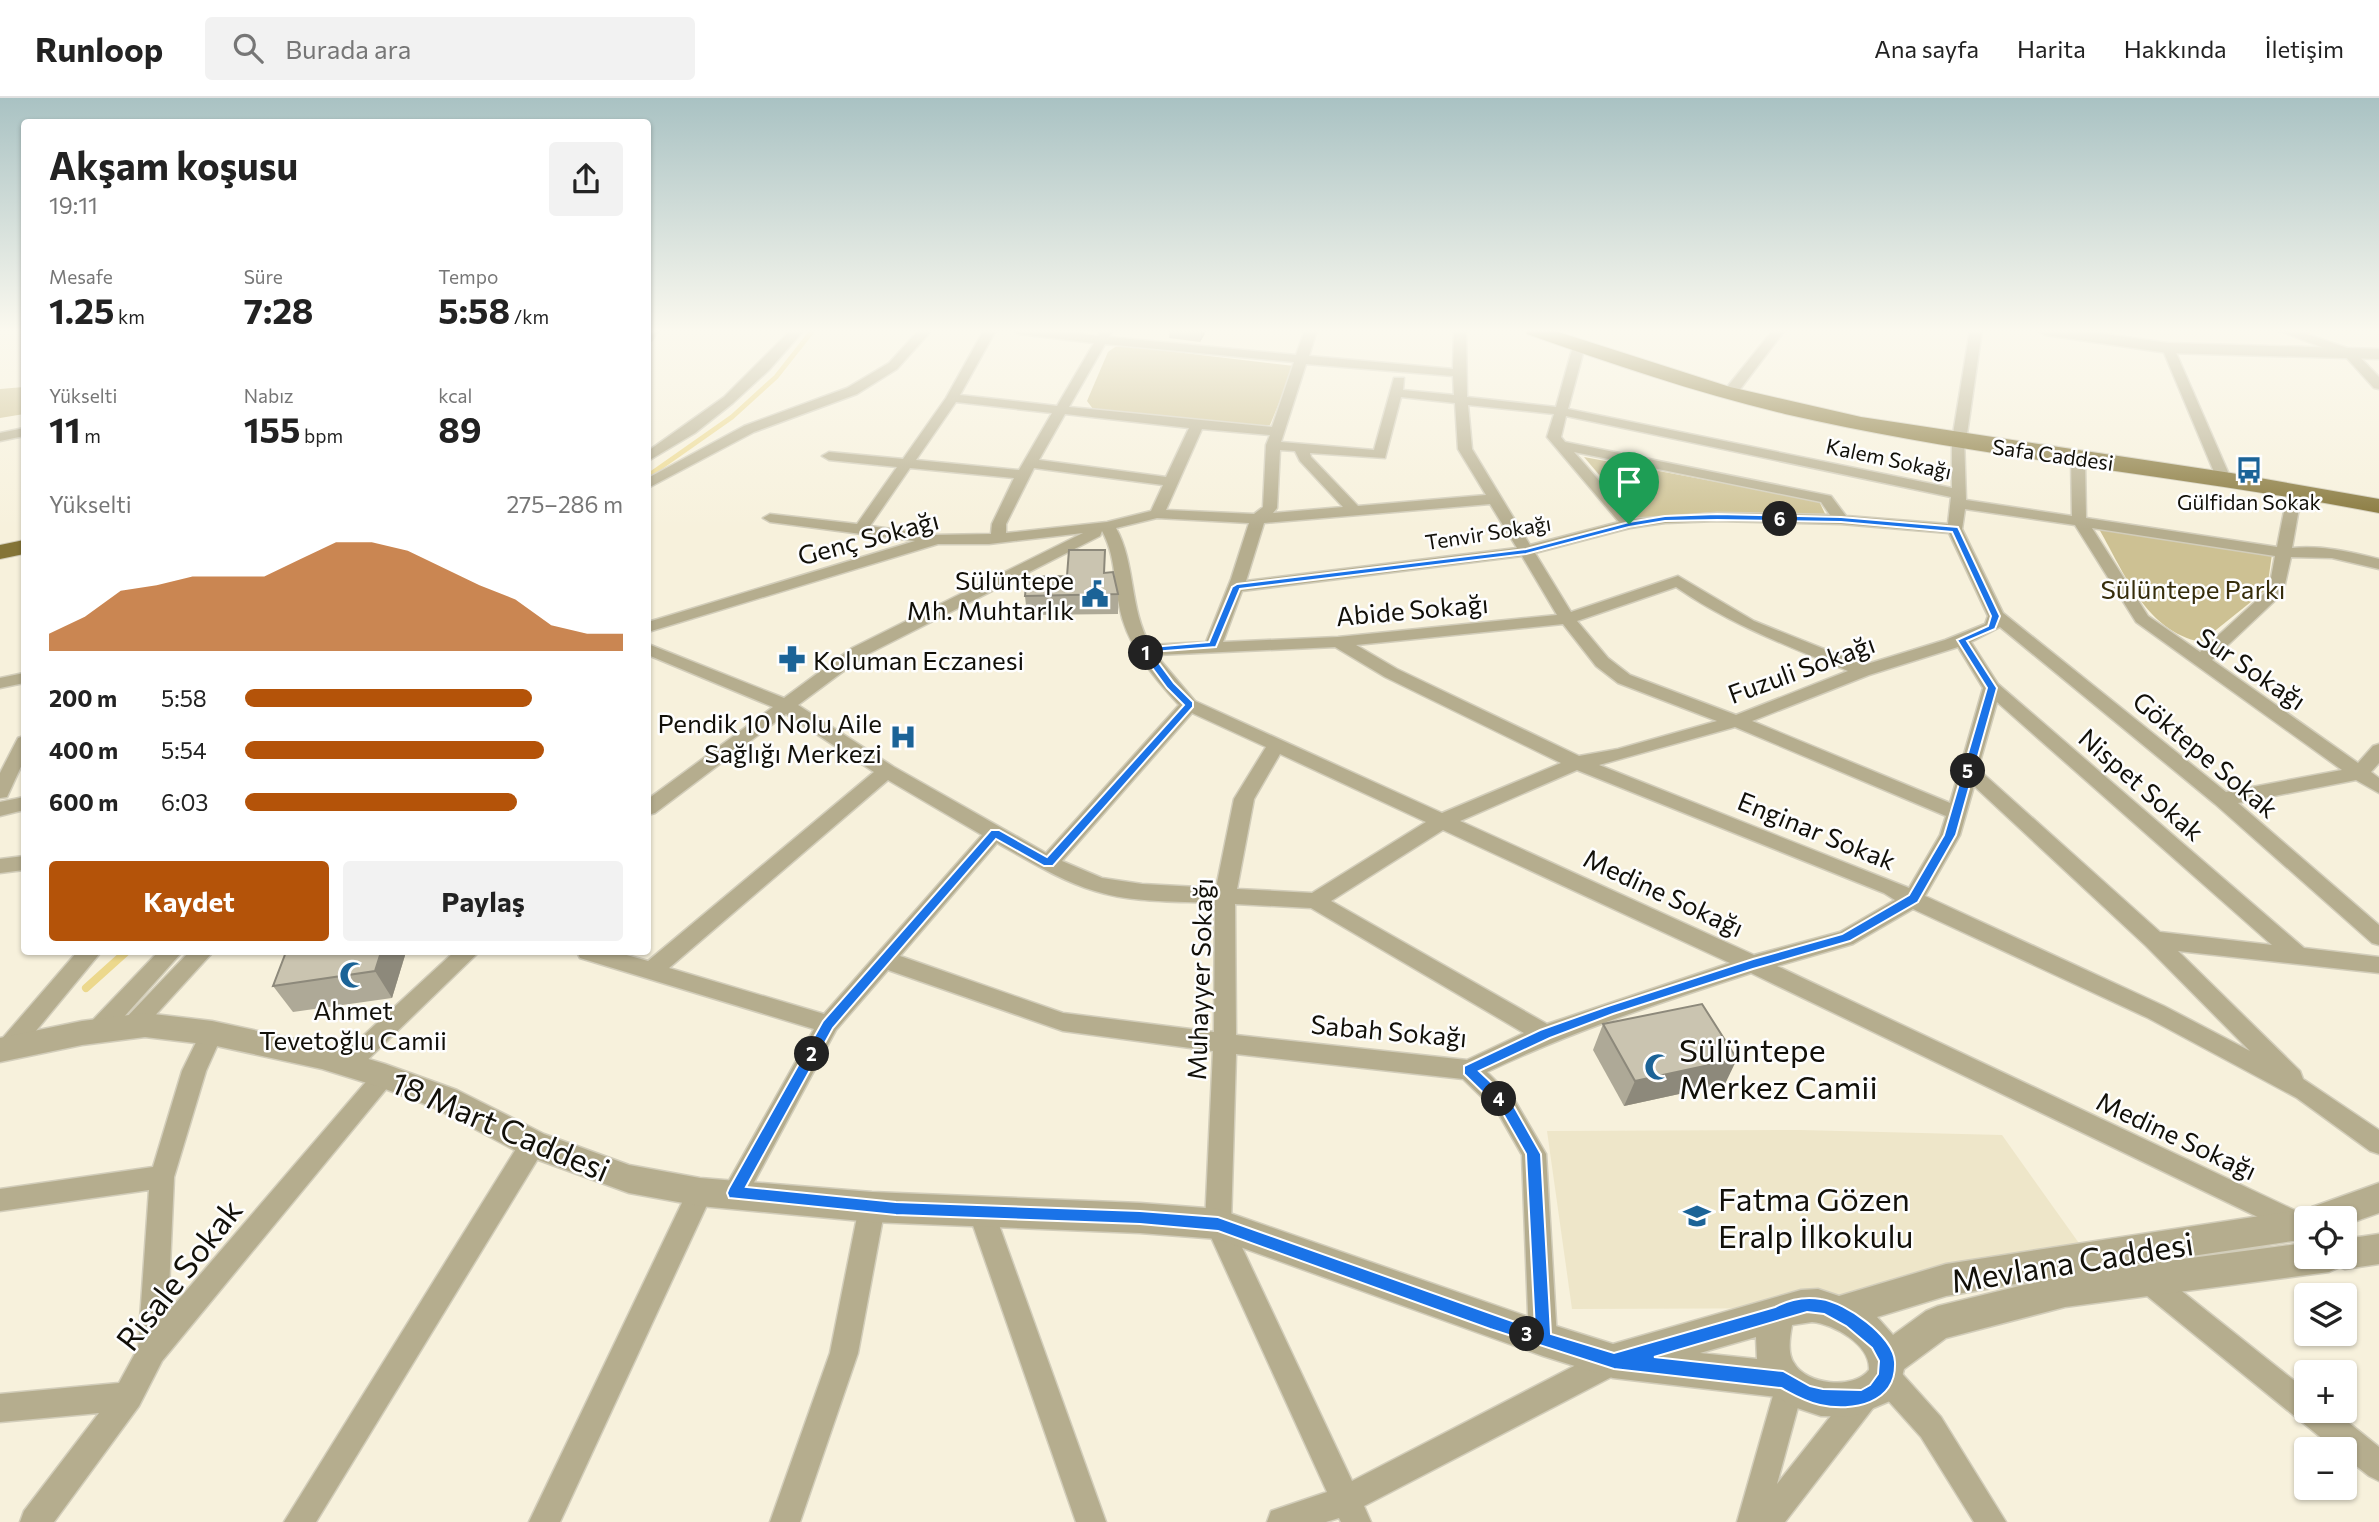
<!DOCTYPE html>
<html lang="tr">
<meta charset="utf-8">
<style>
:root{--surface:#fff;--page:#f2f2f2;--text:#222;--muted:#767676;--line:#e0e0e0;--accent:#b45309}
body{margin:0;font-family:Commissioner,sans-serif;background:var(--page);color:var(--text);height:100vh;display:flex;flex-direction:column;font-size:26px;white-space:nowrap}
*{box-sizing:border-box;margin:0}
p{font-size:23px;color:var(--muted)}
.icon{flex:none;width:38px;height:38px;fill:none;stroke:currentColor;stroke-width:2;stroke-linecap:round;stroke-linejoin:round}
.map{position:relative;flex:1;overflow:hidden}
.panel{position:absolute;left:21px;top:21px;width:630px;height:836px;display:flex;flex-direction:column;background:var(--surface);border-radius:7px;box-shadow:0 2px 5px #0004}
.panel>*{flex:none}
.fabs{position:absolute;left:2294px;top:1108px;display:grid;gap:14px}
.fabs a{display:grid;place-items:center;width:63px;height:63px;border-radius:7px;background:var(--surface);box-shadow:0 2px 5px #0004;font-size:35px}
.pin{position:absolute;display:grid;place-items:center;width:60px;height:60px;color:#fff;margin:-72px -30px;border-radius:50% 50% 50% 0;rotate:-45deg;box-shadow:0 0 7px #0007}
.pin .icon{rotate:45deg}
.km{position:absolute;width:35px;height:35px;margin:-18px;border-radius:50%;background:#222;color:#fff;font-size:19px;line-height:35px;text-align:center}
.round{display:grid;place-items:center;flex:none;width:74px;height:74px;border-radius:7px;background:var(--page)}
.overview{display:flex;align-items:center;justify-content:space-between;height:119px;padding:0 28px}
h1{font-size:38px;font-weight:700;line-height:52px}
.stats{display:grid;grid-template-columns:repeat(3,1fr);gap:10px;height:119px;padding:7px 28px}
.stats div{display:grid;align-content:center}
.stats b{font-size:35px;font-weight:700}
.stats small{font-size:19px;font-weight:400}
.stats p{font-size:19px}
.chart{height:196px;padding:14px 28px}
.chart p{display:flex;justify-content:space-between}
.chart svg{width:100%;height:126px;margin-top:7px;fill:var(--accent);opacity:.7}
.button{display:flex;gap:14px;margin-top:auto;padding:14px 28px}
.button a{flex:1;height:80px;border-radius:7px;background:var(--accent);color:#fff;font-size:28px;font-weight:700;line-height:80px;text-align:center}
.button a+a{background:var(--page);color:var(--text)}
ul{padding:0 28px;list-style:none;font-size:23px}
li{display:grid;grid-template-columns:112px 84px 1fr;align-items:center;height:52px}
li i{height:18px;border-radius:9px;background:var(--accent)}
header{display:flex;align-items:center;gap:42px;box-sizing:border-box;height:98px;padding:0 35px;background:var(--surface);border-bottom:2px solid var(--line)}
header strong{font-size:33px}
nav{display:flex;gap:38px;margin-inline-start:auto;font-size:24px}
.search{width:490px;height:63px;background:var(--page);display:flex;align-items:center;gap:18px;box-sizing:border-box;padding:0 24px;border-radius:7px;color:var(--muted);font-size:26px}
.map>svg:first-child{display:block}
.built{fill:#eee6c9}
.green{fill:#cdc193}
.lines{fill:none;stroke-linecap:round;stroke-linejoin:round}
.stream-far1{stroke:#ecd88c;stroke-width:5}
.stream{stroke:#ecd88c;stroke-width:8}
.minor-casing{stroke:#d2cdba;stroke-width:3}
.tertiary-casing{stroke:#d2cdba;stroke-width:3}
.primary-casing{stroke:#d2cdba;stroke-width:2}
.minor{fill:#b5ad8e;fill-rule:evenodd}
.tertiary{fill:#b5ad8e;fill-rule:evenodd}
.primary{fill:#847437;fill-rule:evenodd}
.wall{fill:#aea997}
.shaded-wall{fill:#8d897b}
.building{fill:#cac4b0;stroke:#8d897b;stroke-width:2}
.route{fill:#1a73e8;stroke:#fff;stroke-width:2;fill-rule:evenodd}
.labels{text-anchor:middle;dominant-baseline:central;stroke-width:5;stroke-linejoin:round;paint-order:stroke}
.far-street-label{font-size:21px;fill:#121009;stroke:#fefefe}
.far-poi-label{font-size:21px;fill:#121009;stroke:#fefefe}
.street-label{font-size:26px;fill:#121009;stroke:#fefefe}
.poi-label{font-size:26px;fill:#121009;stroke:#fefefe;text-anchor:end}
.park-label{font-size:26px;fill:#362d0b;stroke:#fefefe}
.near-poi-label{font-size:32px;fill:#121009;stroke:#fefefe;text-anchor:start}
.near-street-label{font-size:32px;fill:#121009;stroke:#fefefe}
</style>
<header>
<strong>Runloop</strong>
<div class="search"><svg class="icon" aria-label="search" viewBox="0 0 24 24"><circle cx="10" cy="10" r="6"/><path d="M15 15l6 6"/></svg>Burada ara</div>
<nav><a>Ana sayfa</a><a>Harita</a><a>Hakkında</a><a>İletişim</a></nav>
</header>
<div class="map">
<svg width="2379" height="1424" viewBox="0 0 2379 1424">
<rect width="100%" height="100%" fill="#f7f1dc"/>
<path class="built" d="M1800 1032 2002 1037 2081 1148 1826 1210 1572 1211 1547 1033Z"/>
<g class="green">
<path d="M1125 248 1294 268 1270 327H1239L1093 311 1087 303 1108 254 1115 249Z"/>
<path d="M24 289V316L0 320V291Z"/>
<path d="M1584 359 1819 403 1827 420 1714 414 1636 420Z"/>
<path d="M2102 429 2272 456 2267 491 2201 544C2146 533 2125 476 2099 431Z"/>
</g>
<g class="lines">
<path class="stream-far1" d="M648 378 732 319 776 279 813 232"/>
<path class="stream" d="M86 890 126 854"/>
<defs>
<g id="minor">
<path d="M648 232H659L652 242 648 243Z"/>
<path d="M791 232H804L769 272 733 305 695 335 648 363V353L724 299Z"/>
<path d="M919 232H932L897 271 857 296 754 334 648 390V380L744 328 847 290 889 265Z"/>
<path d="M984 232H996L960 297 1057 308 1094 245 1019 236 1013 232H1049L1098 238 1101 232H1113L1109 239 1296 257 1305 232H1317L1309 258 1453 271 1454 232H1466L1467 299 1556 309 1573 248 1579 244 1585 248 1568 311 1952 390V342L1955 339 1953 336 1970 232H1982L1967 336 1964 339 1966 402 2072 418 2071 360 2078 356 2085 360 2086 420 2277 449 2288 393 2295 389 2300 390 2302 393 2292 450C2322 447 2351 454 2379 461V471L2332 460 2291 459 2283 495 2212 562 2358 665 2373 648 2379 646V665L2371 674 2379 680V695L2356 682 2238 705 2379 827V847L2372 845 2215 706 2000 529 1971 544 1998 586 2304 850 2379 859V875L2178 853 2300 973 2303 981 2379 1032V1056L2370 1053 2297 1000 2148 920 1913 811 1853 846 1777 868 2307 1118 2306 1135 2298 1138 2289 1134 1751 875C1659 905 1575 932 1487 974L1514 1001 1546 1056 1557 1241 1553 1250 1543 1254 1533 1250 1529 1241 1522 1057 1498 1015 1463 981 1236 956 1231 1126 1352 1383 1603 1253 1613 1249 1623 1253 1627 1263 1623 1273 1364 1408 1371 1424H1341L1339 1420 1326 1424H1267L1271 1413 1327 1394 1205 1126 1213 953 1063 933 888 872 836 932 744 1103 735 1106 726 1103 722 1095 814 931 580 860 577 854H616L648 863 874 674 786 616 655 715 648 717V701L773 609 648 557V546L784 600 852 550 1083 435 989 446H938L648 534V524L915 443 770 424 763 420 770 416 857 426 897 369 829 362 822 358 829 354 903 361 946 300ZM1105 246 1294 264 1272 329 1069 309ZM1306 266 1453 278 1454 297 1403 292 1404 280H1394L1374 352 1281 344ZM1401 299 1455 305 1458 351 1486 397 1358 408 1311 359 1310 355 1385 360ZM956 304 1052 315 1019 372 916 362ZM1468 307 1554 316 1547 339 1619 424 1530 447 1472 351ZM1065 316 1189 330 1166 379 1039 362ZM1566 318 1951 399 1948 426 1846 418 1831 398 1565 344 1561 339ZM1202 331 1270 337 1266 347 1263 409 1254 416 1166 412ZM1280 352 1295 353 1300 363 1343 409 1273 415 1277 410ZM1574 354 1821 404 1830 417 1717 415 1633 421ZM910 370 1014 380 992 426 991 436 935 437 870 428ZM1034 370 1163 387 1151 413 1107 424 1006 435V426ZM1490 406 1517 450 1246 483 1264 425ZM1965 411 2075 427 2136 524 2342 672 2226 694 2003 515 1962 431ZM1157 420 1249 425 1231 481 1206 544 1150 547C1129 510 1136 466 1116 430ZM1717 423 1841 426 1949 435 1988 518 1985 526 1945 542 1864 567 1754 523 1678 478 1571 514 1535 455 1630 430 1665 425ZM2092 430 2275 458 2269 491 2200 554 2148 518ZM1102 433C1115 456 1114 482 1119 507 1126 546 1152 578 1179 607L1046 755 894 669 798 607 864 558 1100 438ZM1522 458 1557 517 1338 539 1223 544 1242 493ZM1676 489C1729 526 1788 548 1848 573L1736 617 1630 577 1608 560 1577 523ZM1563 526 1596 568 1618 585 1717 623 1618 651 1579 658 1397 571 1356 547ZM1335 549 1385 579 1561 665 1442 715 1195 603 1156 557ZM1958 549 1983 590 1950 705 1752 623 1869 577ZM1997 604 2272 847 2160 834 1978 671ZM1192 615 1266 649 1234 701 1216 790 1142 786 1102 780 1062 763ZM1735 629 1946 718 1940 737 1909 790 1599 667ZM1280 656 1426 724 1312 795 1237 791 1254 701ZM1577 672 1884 795 1895 802 1840 834 1754 857 1460 723ZM888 682 982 737 824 916 669 870ZM1974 688 2146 848 2250 953 2164 908 1925 798 1960 737ZM1443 732 1730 865 1547 926 1331 803ZM997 745C1029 763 1061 783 1095 793 1133 805 1176 803 1215 805L1214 934 1063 915 900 858ZM1235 806 1311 810 1524 935 1467 962 1236 937Z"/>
<path d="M1773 232H1785L1738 294H1728V288Z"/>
<path d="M2277 232H2295L2353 252 2379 279V291L2374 290 2345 258Z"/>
<path d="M2168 246 2174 250 2228 374 2226 377 2221 378 2214 374 2162 250Z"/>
<path d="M24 330V338L0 343V335Z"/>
<path d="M24 575V585L0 590V580Z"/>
<path d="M24 638V662L7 699 0 700V675L18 640Z"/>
<path d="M24 699V712L0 718V704Z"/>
<path d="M24 758V772L0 775V761Z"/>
<path d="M77 854H101L16 957 8 959 0 957V943Z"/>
<path d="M158 854H182L105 940 97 942 89 940 86 933 89 926Z"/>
<path d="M189 854H213L139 935 131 938 123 935 120 929 123 923Z"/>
<path d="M454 854H479L355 974 347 977 339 974 335 967 339 960Z"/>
<path d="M212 926 220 928 223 935 206 973 174 1079 168 1214 377 971 385 968 393 971 397 978 162 1263 139 1308 54 1424H20L24 1413 99 1315 0 1324V1296L119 1285 138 1250 149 1092 0 1113V1091L153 1069 182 973 204 928Z"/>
<path d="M533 1035 542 1038 545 1046 542 1054 316 1424H284L524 1038Z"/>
<path d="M700 1083 709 1086 713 1094 560 1424H529L691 1086Z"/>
<path d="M872 1097 881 1101 885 1109 858 1255 800 1424H770L830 1255 859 1109 863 1101Z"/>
<path d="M981 1101 990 1105 994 1113 1106 1424H1076L968 1113 972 1105Z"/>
<path d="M2150 1171 2159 1175 2306 1292V1312H2333L2379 1349V1383L2369 1378 2345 1359V1351H2335L2141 1193 2137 1184 2141 1175Z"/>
<path d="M1886 1265 1896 1269 1941 1319 2006 1424H1974L1921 1339 1876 1289 1872 1279 1876 1269Z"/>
<path d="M1790 1273 1800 1277 1804 1287 1777 1386 1853 1290 1863 1286 1873 1290 1877 1300 1873 1310 1785 1424H1737L1776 1287 1780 1277Z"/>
</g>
<g id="tertiary">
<path d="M2037 232H2077L2168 245 2379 251V261L2168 255 2045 237Z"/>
<path d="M145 915 212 923 322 947 385 966 457 992 544 1036 629 1067 700 1080 872 1094 1140 1105 1218 1111 1543 1224 1613 1246 1801 1192 1818 1191 1839 1198 1946 1166 2306 1111 2310 1113 2312 1109 2379 1085V1115L2345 1127V1120H2306V1141L2084 1174 2306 1145V1158H2345V1141L2379 1136V1166L2345 1171 2340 1169 2329 1174 2065 1209 1946 1240 1904 1271 1898 1293 1890 1303 1852 1319 1821 1318 1794 1309 1777 1299 1613 1280 1543 1258 1218 1141 1140 1135 872 1124 700 1108 629 1095 522 1056 435 1010 380 989 322 971 212 947 145 939 82 947 0 964V940L82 923ZM2061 1178 1938 1208 1926 1213 1893 1237 1877 1219 1946 1198ZM1812 1224C1834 1226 1871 1247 1869 1272 1854 1292 1806 1287 1794 1265 1787 1255 1790 1238 1792 1227ZM1756 1239 1757 1261 1700 1255Z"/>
</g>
<g id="primary">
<path d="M1525 232H1552L1730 289 1861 319 2231 375 2379 401V415C2182 377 1980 361 1785 316 1697 295 1612 266 1527 236Z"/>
<path d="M24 442V456L0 461V447Z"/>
</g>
</defs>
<use href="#minor" class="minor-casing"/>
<use href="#tertiary" class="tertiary-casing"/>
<use href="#primary" class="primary-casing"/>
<use href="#minor" class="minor"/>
<use href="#tertiary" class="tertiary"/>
<use href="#primary" class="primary"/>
</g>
<g class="wall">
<path d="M1169 232H1207L1200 244 1169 240Z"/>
<path d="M1106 475 1118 496V516L1027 517 1025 498 1067 478Z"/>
<path d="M406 854 392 900 293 914 273 888Z"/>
<path d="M1603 926 1725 986 1624 1008 1593 952Z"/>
</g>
<g class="shaded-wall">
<path d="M1201 232H1207L1200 244Z"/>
<path d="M381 854H406L392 900 375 873Z"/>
<path d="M1737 961 1725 986 1624 1008 1635 983Z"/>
</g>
<g class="building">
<path d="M1069 452H1105L1104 475 1113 474 1118 496 1025 498 1027 479 1067 478Z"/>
<path d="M286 854H381L375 873 273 888Z"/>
<path d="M1702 906 1737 961 1635 983 1603 926Z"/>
</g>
<linearGradient id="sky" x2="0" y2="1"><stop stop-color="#a9c2c3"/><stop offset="0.54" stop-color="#fbf9ef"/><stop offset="1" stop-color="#fbf9ef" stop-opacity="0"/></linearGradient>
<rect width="2379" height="431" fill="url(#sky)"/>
<path class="route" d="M1717 416 1841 419 1958 429 2000 518 1995 531 1967 543 1997 590 1956 737 1918 804 1850 843 1753 871 1613 916 1550 940 1479 973 1511 1003 1541 1056 1551 1236 1614 1255 1775 1209C1790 1201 1804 1198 1821 1201 1845 1204 1894 1238 1895 1264 1897 1306 1852 1314 1820 1307 1806 1304 1794 1297 1781 1290L1614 1271 1490 1231 1218 1133 1140 1126 896 1117 729 1100 727 1095 729 1090 823 923 991 732H999L1047 759 1184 607 1167 590 1139 552 1140 550 1209 544 1232 489 1237 486 1526 451 1629 424 1665 418ZM1717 422 1841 424 1952 434 1991 518 1988 528 1957 542 1987 590 1944 737 1909 797 1842 836 1753 861 1605 909 1540 932 1464 968V976L1501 1012 1526 1056 1535 1231 1218 1119 1140 1113 896 1104 746 1089 833 930 996 741 1044 768H1053L1193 609V604L1174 585 1151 554 1216 549 1240 491 1526 456 1629 429 1665 423ZM1807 1214 1824 1216 1846 1228 1872 1250 1879 1263 1878 1276 1870 1287 1861 1292 1823 1291 1810 1288 1783 1273 1654 1259Z"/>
<defs>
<symbol id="bus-bare" viewBox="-9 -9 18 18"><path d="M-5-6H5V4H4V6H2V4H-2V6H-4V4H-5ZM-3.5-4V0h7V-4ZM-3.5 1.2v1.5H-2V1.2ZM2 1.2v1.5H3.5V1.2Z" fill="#1b6397" stroke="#fefefe" stroke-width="2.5" paint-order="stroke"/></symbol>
<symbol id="civic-bare" viewBox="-9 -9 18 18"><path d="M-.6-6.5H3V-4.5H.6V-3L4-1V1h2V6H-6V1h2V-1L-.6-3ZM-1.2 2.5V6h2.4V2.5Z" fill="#1b6397" stroke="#fefefe" stroke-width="2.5" paint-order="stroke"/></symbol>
<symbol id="pharmacy-bare" viewBox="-9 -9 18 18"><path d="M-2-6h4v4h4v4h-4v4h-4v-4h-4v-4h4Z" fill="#1b6397" stroke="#fefefe" stroke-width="2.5" paint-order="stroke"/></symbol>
<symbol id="hospital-bare" viewBox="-9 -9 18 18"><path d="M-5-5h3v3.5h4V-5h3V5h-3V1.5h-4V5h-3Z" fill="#1b6397" stroke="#fefefe" stroke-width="2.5" paint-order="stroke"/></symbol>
<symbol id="mosque-bare" viewBox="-9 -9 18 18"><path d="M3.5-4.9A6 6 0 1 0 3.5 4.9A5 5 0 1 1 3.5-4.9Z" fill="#1b6397" stroke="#fefefe" stroke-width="2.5" paint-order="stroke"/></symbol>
<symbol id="school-bare" viewBox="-9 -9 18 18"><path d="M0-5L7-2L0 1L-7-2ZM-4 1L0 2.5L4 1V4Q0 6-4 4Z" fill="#1b6397" stroke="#fefefe" stroke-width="2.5" paint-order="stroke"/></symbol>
</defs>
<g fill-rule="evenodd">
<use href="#bus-bare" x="2230" y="353" width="38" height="38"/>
<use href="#civic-bare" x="1076" y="477" width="38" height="38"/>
<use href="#pharmacy-bare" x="773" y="542" width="38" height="38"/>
<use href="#hospital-bare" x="884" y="620" width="38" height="38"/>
<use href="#mosque-bare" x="334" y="858" width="38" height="38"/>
<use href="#mosque-bare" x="1639" y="950" width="38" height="38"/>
<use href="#school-bare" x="1678" y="1099" width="38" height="38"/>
</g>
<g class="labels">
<g class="far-street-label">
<text transform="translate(2053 356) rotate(8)">Safa Caddesi</text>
<text transform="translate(1889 360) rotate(12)">Kalem Sokağı</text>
<text transform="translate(1488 434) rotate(-9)">Tenvir Sokağı</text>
</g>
<g class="far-poi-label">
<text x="2249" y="403">Gülfidan Sokak</text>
</g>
<g class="street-label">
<text transform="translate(868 439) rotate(-15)">Genç Sokağı</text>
<text transform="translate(1412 511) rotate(-5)">Abide Sokağı</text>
<text transform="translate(1801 570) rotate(-20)">Fuzuli Sokağı</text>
<text transform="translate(2252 570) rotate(34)">Sur Sokağı</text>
<text transform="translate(2206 656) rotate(40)">Göktepe Sokak</text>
<text transform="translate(2142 686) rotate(41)">Nispet Sokak</text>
<text transform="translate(1817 732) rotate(22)">Enginar Sokak</text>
<text transform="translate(1664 794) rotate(25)">Medine Sokağı</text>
<text transform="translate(1199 881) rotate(-88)">Muhayyer Sokağı</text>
<text transform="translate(1389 932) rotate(5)">Sabah Sokağı</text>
<text transform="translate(2177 1037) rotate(25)">Medine Sokağı</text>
</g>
<g class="poi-label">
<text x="1074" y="481">Sülüntepe<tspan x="1074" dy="30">Mh. Muhtarlık</tspan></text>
<text x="813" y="561" text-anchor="start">Koluman Eczanesi</text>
<text x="882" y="624">Pendik 10 Nolu Aile<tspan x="882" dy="30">Sağlığı Merkezi</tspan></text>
<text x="353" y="911" text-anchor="middle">Ahmet<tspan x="353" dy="30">Tevetoğlu Camii</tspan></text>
</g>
<g class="park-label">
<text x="2193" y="490">Sülüntepe Parkı</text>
</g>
<g class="near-poi-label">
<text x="1679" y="951">Sülüntepe<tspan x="1679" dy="37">Merkez Camii</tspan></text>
<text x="1718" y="1100">Fatma Gözen<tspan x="1718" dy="37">Eralp İlkokulu</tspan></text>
</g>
<g class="near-street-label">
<text transform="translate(501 1027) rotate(23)">18 Mart Caddesi</text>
<text transform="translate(2072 1163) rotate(-9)">Mevlana Caddesi</text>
<text transform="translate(178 1176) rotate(-52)">Risale Sokak</text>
</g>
</g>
</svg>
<div class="fabs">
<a><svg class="icon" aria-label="locate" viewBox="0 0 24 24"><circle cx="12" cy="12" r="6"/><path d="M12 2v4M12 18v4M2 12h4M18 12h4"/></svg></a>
<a><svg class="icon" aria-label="layers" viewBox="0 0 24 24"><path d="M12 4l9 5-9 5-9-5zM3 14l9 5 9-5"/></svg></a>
<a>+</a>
<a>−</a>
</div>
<div class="pin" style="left:1629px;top:426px;background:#1e9e55"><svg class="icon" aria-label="arrive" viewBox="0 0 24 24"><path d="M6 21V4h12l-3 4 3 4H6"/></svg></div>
<b class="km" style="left:1146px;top:555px">1</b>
<b class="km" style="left:812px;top:956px">2</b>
<b class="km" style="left:1527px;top:1236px">3</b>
<b class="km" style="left:1499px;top:1001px">4</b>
<b class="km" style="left:1968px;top:673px">5</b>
<b class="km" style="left:1780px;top:421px">6</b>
<section class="panel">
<div class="overview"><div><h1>Akşam koşusu</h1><p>19:11</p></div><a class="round"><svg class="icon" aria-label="share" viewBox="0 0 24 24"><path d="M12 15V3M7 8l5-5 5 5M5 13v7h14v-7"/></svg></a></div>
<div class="stats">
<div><p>Mesafe</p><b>1.25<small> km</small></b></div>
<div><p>Süre</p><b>7:28</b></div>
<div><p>Tempo</p><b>5:58<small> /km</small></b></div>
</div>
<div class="stats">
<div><p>Yükselti</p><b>11<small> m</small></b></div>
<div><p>Nabız</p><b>155<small> bpm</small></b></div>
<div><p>kcal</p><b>89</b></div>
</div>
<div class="chart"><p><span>Yükselti</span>275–286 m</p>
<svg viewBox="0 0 160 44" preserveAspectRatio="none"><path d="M0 44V38L10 32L20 23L30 21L40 18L50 18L60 18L70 12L80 6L90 6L100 9L110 15L120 21L130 26L140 35L150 38L160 38V44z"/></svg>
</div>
<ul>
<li><b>200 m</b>5:58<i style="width:76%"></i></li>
<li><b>400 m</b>5:54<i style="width:79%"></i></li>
<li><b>600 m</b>6:03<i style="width:72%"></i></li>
</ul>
<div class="button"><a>Kaydet</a><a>Paylaş</a></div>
</section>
</div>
